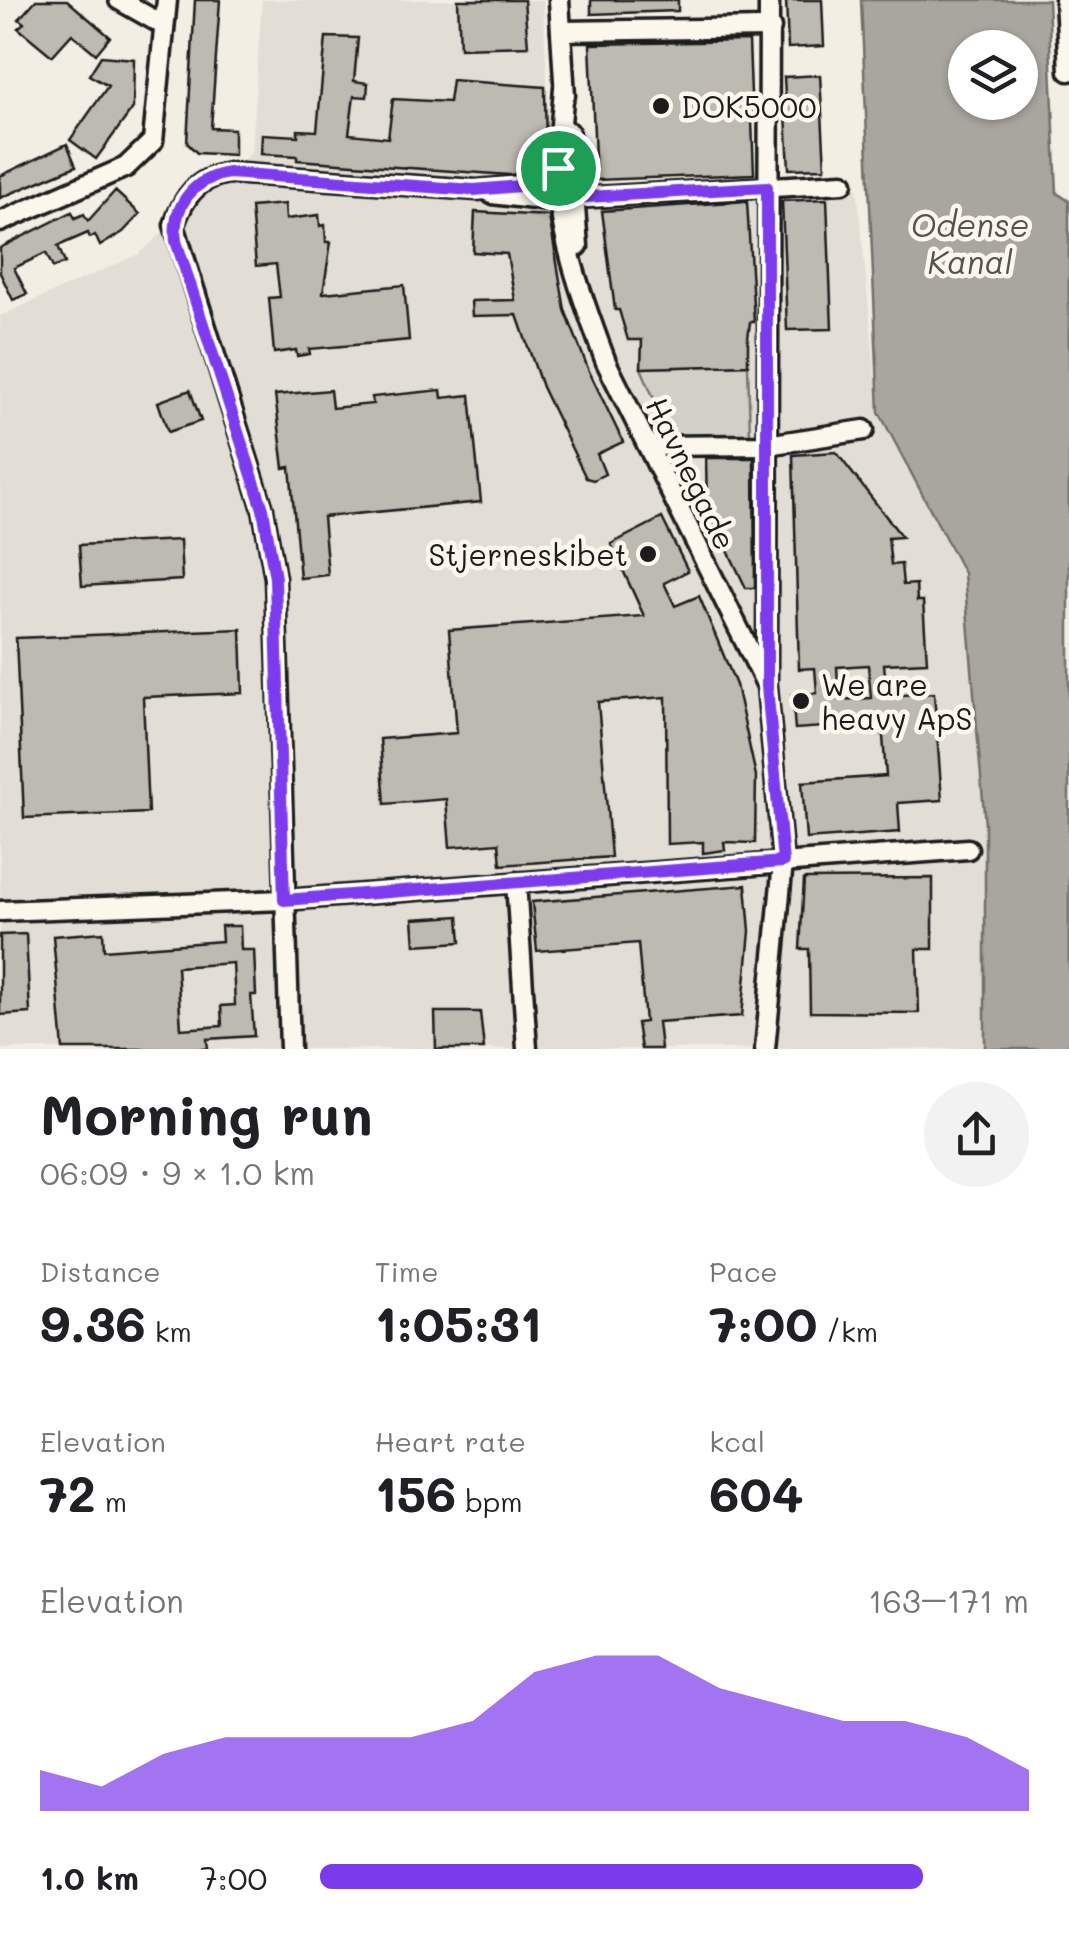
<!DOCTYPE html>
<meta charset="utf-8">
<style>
:root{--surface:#fff;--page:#f2f2f2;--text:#202124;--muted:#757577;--accent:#7c3aed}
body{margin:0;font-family:Mali,sans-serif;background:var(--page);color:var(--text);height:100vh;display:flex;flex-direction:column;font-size:38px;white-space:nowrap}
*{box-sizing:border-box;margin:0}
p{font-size:32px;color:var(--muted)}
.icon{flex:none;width:55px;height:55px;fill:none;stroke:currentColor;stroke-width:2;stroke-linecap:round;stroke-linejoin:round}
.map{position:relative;height:1049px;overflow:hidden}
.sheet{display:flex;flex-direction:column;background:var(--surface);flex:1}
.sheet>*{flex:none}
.fabs{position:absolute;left:948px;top:30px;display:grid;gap:20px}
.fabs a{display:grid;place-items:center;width:90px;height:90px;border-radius:50%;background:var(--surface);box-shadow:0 2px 8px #0004;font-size:50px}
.pin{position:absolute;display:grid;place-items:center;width:85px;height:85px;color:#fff;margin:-42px;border:5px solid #fff;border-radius:50%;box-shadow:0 2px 10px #0007}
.round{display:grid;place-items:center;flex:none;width:105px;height:105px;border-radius:52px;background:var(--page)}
.overview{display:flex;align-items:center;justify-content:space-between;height:170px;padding:0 40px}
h1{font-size:55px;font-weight:800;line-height:75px}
.figures{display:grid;grid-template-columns:repeat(3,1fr);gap:15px;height:170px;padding:10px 40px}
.figures div{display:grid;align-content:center}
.figures b{font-size:50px;font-weight:800}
.figures small{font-size:28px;font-weight:400}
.figures p{font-size:28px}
.chart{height:280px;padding:20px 40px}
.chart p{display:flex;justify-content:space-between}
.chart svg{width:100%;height:180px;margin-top:10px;fill:var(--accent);opacity:.7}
ul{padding:0 40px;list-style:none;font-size:32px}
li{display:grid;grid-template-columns:160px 120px 1fr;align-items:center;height:75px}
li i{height:25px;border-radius:12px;background:var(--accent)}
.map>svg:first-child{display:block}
.built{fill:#e2ded5}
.green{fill:#d2cfc6;stroke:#777671;stroke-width:2.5}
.water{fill:#a9a6a0;stroke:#716f6b;stroke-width:2.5;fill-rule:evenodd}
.building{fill:#bdbab1;stroke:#1c1c1c;stroke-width:2.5;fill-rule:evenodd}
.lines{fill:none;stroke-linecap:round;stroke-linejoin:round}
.minor-casing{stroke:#1c1c1c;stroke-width:25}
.minor{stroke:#fbf7ec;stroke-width:18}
.route-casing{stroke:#fff;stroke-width:20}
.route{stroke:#7c3aed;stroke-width:12}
.poi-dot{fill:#1c1c1c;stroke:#fbf7ec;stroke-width:4}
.labels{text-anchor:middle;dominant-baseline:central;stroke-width:9;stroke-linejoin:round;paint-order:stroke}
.poi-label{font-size:30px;fill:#1c1c1c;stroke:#fbf7ec;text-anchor:start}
.street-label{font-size:30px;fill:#1c1c1c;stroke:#fbf7ec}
.water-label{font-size:32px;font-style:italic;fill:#545351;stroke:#fbf7ec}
</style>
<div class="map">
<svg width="1069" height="1049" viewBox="0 0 1069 1049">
<rect width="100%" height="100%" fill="#f2eee4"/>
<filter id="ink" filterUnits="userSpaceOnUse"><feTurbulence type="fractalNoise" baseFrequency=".01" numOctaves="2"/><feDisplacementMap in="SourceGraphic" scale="20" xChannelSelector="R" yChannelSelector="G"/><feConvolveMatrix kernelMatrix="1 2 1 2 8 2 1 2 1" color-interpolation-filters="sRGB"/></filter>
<g filter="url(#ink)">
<path class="built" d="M262 0H543L553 203 857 187 879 412 964 573 985 825V1049H0V316L139 254 251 153Z"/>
<path class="green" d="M748 365 750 436 671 439 641 368Z"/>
<path class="water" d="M861 0H1048L1057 193 1069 201V1049H985V825L964 573 879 412ZM965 48H1020V102H965Z"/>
<g class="building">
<path d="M36 0H67L110 37 96 54 72 34 52 56 18 28 24 23 19 19Z"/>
<path d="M195 0H220L211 128 234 129V155L197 153 187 143Z"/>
<path d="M458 0H524L528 46 460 48Z"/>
<path d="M591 0H678V11L591 14Z"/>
<path d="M786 0H822L824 46 788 48Z"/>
<path d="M326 37 358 38 354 81 368 83 367 97 354 96 349 134 388 138 393 99 449 102 452 80 545 87 546 159 530 173 509 175 297 160V156L261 154 262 134 298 136V130L317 131Z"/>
<path d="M749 41 754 174 596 180 590 44Z"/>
<path d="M101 56 134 59 133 108 96 159 70 140 108 86 89 75Z"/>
<path d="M820 75 825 168 789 169 784 77Z"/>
<path d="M67 144 76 166 0 198V176Z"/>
<path d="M115 191 140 214 123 232 100 246 95 235 90 238 88 233 58 246 65 263 53 268 46 253 14 268 27 294 13 300 0 273V248L72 212 75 218 84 214 88 221Z"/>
<path d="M827 199 832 329 787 330 782 201Z"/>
<path d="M747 201 754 322H750L748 338V365L641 368 642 340H628L619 310H615L602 211Z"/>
<path d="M285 204 286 219 319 215 320 226 325 225 326 242H331L323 293 404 285 409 340 309 349 310 354 297 356 296 350 274 353 269 298 280 297 276 264 256 266 251 207Z"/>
<path d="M475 212 549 216 565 310 589 371 623 442 597 454 605 474 593 480 586 478 542 387 517 315 472 316 471 301 515 300 507 254 473 252Z"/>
<path d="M190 390 201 421 168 432 158 402Z"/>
<path d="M330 390 332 408 373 404 372 397 441 390 442 398 470 395 481 502 323 517 328 575 300 578 290 467 284 468 275 395Z"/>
<path d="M836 452 902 537 888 538 891 565 901 564 903 585 916 584 917 601H923L927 662 884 664 887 696 934 693 942 800 898 803 900 832 806 839 802 782 886 776 882 723 795 729 792 695 817 693 815 668 799 669 793 455ZM868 665 871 698 839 700 837 667Z"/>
<path d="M706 458H754L755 588H746L707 507Z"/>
<path d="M662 518 688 571 664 583 675 606 699 596 736 685 756 776 755 843 724 842 725 850 703 853V842L667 844 666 697 598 702 611 857 501 865 499 843 450 847 446 799 385 804 380 739 457 733 449 630 644 616 611 544Z"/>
<path d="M180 540 182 580 82 586 79 545Z"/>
<path d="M241 629 243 693 143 697 148 813 24 818 16 638Z"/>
<path d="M933 878V949H917L919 1013 810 1012 809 949H800L804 879Z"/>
<path d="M746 885 750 931 742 1016 658 1022 661 1049H641L637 1023 645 1022 638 943 537 951 532 902Z"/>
<path d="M459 916 461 942 415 945 413 919Z"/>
<path d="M221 926H240L241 950H254L256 995H251L254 1036 207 1039 208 1049H63L53 936 103 932 104 950 222 941ZM233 963 235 1005 221 1006 222 1026 181 1029 177 967Z"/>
<path d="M26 934 30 1013 0 1015V935Z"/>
<path d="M435 1012H480L484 1049H436Z"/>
</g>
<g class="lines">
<defs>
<g id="minor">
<path d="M119 0 163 25"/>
<path d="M559 0 565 96"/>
<path d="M1065 0 1069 71"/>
<path d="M561 31 771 28"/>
<path d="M564 88C561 127 556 166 560 205 566 255 588 314 606 362L767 686 783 862 765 1049"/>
<path d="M569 132 578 246"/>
<path d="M492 194 542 200 843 183"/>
<path d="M0 222 126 167 153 141 167 0"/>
<path d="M648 446 767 445 864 430"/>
<path d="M767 680 769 0"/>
<path d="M516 882 527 1049"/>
<path d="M0 911 284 900 968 849"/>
<path d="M290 1049 275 578 263 509 174 225C184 196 197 178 229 173L477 190 543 184 558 167"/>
</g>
</defs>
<use href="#minor" class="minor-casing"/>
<use href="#minor" class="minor"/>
</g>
</g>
<g class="lines" filter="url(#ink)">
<defs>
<path id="route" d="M558 168 559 185 569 198 767 187V686L783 862 284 900 275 578 263 509 176 241C172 205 194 178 229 173L474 190 543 184Z"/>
</defs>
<use href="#route" class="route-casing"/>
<use href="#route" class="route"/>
</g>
<g class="poi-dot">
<circle cx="661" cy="106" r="10"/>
<circle cx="648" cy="554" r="10"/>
<circle cx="801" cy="701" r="10"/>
</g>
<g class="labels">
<g class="poi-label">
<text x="681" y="106">DOK5000</text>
<text x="628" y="554" text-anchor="end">Stjerneskibet</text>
<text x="821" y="684">We are<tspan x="821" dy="34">heavy ApS</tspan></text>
</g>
<g class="street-label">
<text transform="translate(692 473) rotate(64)">Havnegade</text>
</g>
<g class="water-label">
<text x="970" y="224">Odense<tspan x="970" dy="37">Kanal</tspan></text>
</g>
</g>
</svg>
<div class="fabs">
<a><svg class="icon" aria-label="layers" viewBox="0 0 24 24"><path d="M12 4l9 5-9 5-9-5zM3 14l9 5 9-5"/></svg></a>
</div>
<div class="pin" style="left:558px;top:168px;background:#1e9e55"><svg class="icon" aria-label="arrive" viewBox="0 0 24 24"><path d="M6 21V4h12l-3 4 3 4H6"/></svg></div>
</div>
<section class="sheet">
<div class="overview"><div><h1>Morning run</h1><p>06:09 · 9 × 1.0 km</p></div><a class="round"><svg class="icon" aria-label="share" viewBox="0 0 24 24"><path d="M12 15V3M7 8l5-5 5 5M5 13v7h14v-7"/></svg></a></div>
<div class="figures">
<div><p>Distance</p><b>9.36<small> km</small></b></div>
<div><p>Time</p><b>1:05:31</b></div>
<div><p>Pace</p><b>7:00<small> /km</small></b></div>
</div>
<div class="figures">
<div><p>Elevation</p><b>72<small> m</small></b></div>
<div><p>Heart rate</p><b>156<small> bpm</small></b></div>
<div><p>kcal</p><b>604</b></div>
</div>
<div class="chart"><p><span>Elevation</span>163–171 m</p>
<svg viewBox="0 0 160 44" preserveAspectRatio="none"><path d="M0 44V34L10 38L20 30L30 26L40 26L50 26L60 26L70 22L80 10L90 6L100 6L110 14L120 18L130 22L140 22L150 26L160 34V44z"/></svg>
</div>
<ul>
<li><b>1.0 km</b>7:00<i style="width:85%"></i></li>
</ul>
</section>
